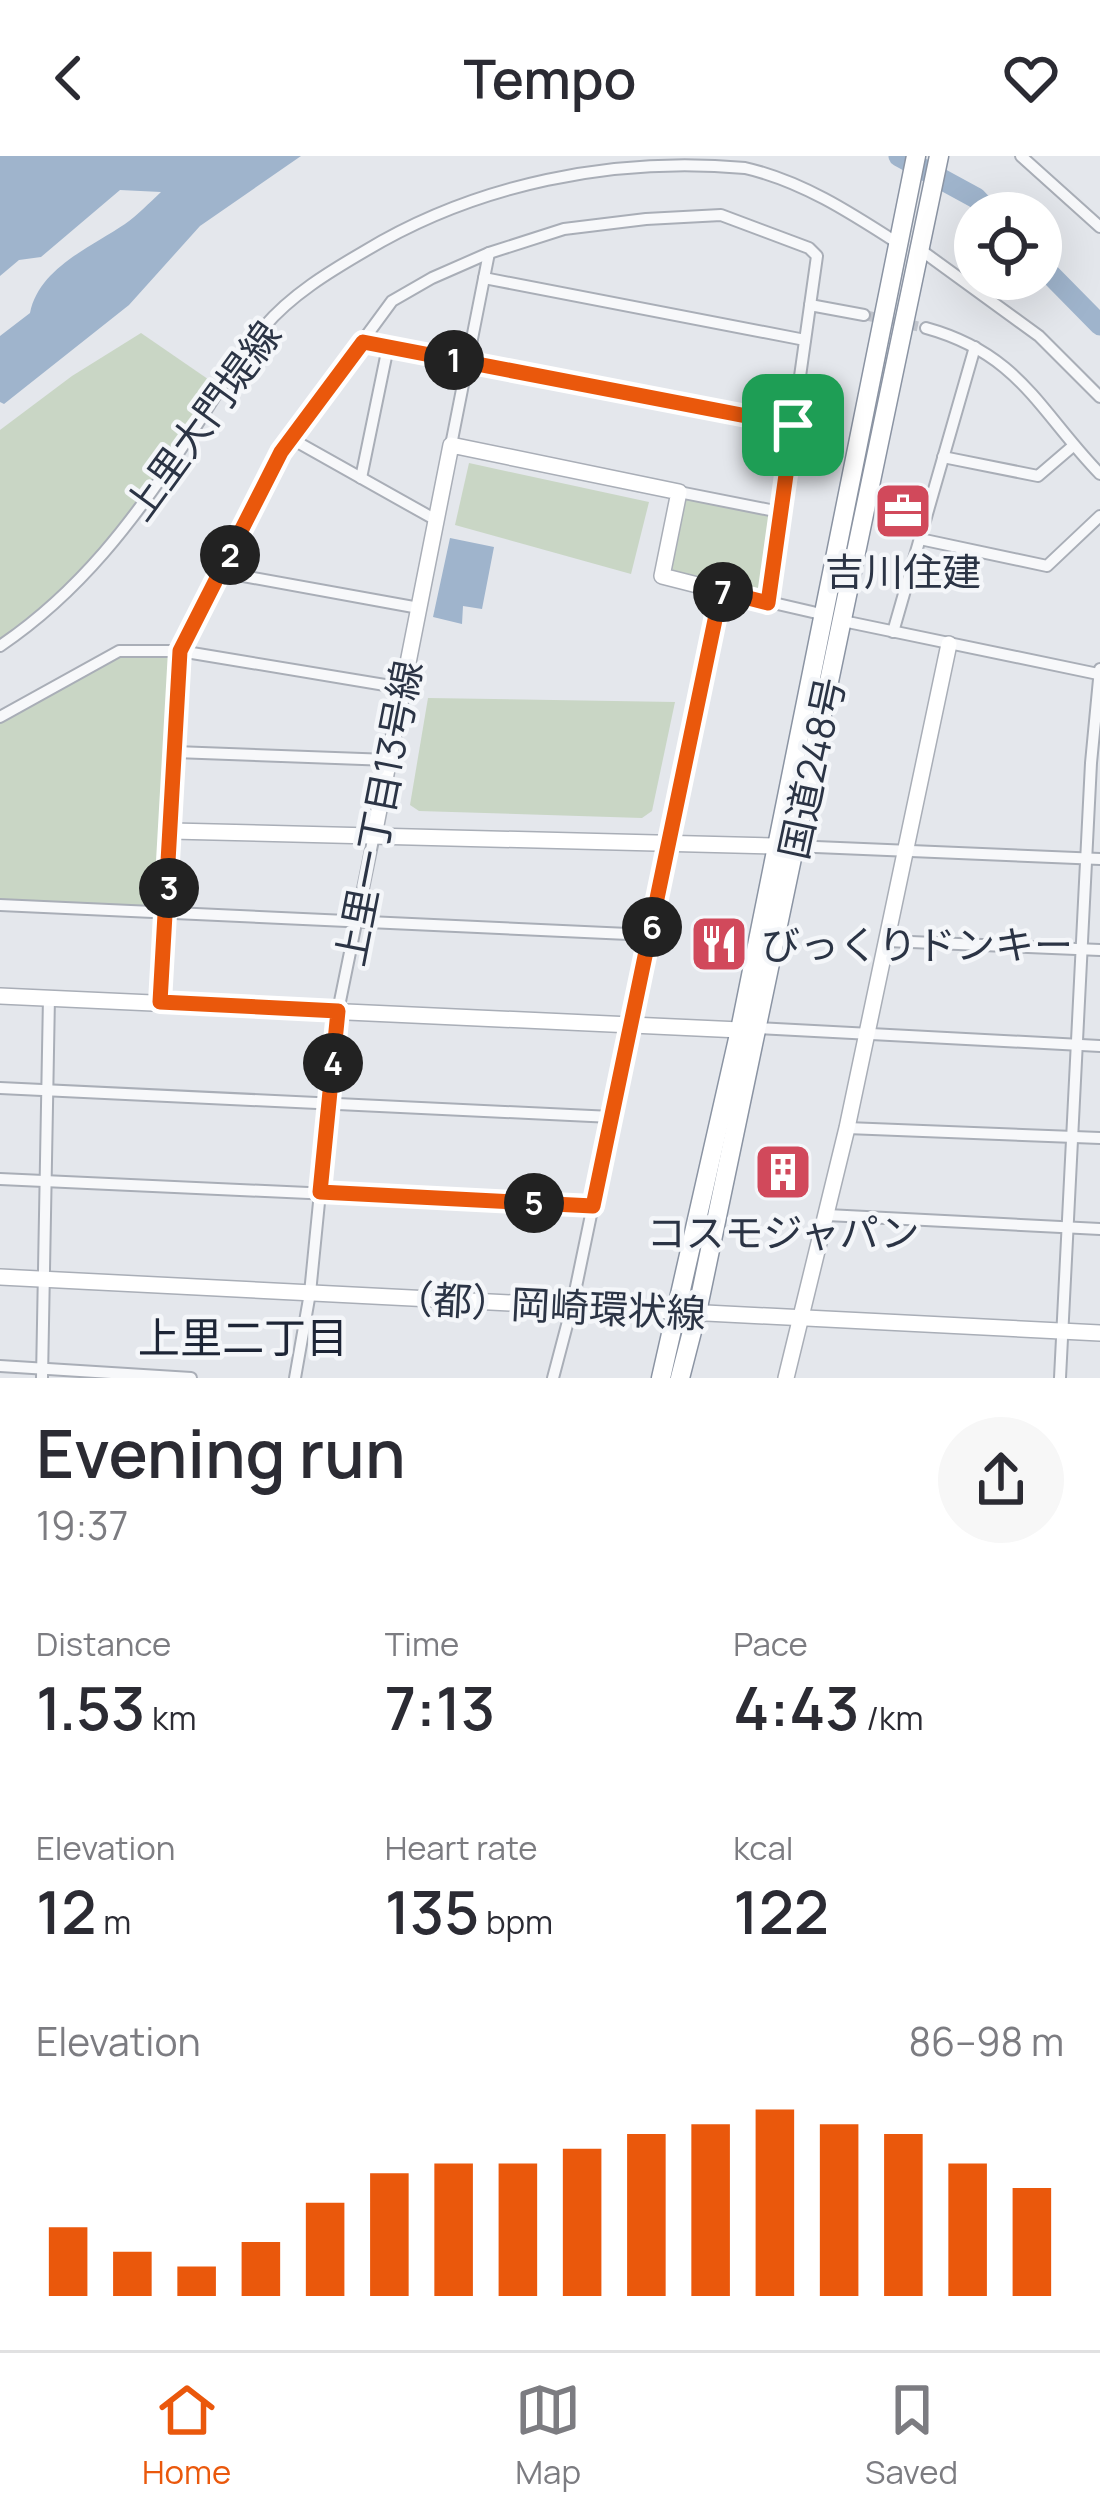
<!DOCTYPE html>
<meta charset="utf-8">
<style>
:root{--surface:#fff;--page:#f7f7f7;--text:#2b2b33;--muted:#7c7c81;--line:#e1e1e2;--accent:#ea580c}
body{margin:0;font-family:Manrope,"Noto Sans JP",sans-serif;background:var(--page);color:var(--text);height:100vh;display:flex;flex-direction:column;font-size:45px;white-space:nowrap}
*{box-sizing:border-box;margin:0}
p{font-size:39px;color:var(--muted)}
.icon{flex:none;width:66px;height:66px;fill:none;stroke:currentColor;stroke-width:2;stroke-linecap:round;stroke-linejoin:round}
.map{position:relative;height:1222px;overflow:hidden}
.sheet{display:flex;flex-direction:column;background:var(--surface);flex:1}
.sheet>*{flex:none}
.fabs{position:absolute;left:954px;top:36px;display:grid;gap:24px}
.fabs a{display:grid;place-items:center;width:108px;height:108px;border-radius:50%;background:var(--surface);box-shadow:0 12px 48px #0002;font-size:60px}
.pin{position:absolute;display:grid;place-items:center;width:102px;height:102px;color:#fff;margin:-51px;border-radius:24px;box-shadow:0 6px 18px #0006}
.km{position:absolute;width:60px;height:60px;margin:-30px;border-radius:50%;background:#222;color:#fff;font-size:33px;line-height:60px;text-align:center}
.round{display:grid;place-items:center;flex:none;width:126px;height:126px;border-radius:63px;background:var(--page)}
.overview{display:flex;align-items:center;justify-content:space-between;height:204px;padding:0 36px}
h1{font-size:66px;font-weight:600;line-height:90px}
.metrics{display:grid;grid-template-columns:repeat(3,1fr);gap:18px;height:204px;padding:12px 36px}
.metrics div{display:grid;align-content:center}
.metrics b{font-size:60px;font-weight:600}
.metrics small{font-size:33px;font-weight:400}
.metrics p{font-size:33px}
.chart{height:336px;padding:24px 36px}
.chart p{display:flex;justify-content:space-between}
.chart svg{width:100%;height:216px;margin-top:12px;stroke:var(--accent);stroke-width:6}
header{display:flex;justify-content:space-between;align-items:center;height:156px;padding:0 36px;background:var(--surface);font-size:54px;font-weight:600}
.dock{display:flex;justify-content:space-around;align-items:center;height:168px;border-top:3px solid var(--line);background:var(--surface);font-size:33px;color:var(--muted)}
.dock a{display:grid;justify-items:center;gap:6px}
.dock .on{color:var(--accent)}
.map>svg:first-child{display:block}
.green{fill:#c9d6c5}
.water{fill:#9fb4cc}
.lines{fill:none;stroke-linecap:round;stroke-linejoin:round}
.river{stroke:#9fb4cc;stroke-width:21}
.street-tunnel{stroke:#bfc3cb;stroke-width:10;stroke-dasharray:10 5;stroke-linecap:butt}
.street-casing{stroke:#a9aeb7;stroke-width:14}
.secondary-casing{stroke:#a9aeb7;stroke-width:18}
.highway-casing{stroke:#8b94a3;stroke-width:21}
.street{stroke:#f7f8fa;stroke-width:10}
.secondary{stroke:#fff;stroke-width:15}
.highway{stroke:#fff;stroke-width:18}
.route-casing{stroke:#fff;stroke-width:24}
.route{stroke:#ea580c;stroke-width:15}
.labels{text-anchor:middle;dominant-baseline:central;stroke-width:9;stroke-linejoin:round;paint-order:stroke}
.street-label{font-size:39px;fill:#2b3445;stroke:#f4f6f9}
.poi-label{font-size:39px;fill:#2b3445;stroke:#f4f6f9}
.neighbourhood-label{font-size:42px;fill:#1d2536;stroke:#f4f6f9}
</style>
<header><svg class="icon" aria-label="back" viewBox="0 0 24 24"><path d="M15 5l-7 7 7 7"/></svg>Tempo<svg class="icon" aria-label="heart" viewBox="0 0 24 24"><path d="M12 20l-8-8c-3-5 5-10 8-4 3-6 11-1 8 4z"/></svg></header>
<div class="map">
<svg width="1100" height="1222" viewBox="0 0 1100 1222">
<rect width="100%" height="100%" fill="#e4e7ec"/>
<g class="green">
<path d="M141 177 218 230C156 324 93 417 0 484V274L72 220Z"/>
<path d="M469 307 649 346 631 418 455 369Z"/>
<path d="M688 340 774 360 764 437 761 439 675 417 670 410 684 342Z"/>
<path d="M171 499 175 502 163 749 159 752 0 745V567L121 500Z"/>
<path d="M428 542 675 546 652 655 642 662 419 655 410 649Z"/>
</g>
<g class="water">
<path d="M0 0H301L200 70 129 149 4 248 0 246V180L30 157C39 112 91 91 125 68 138 59 149 47 161 36L120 34 41 101 19 104 0 120Z"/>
<path d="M450 382 494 391 482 453 463 450 462 468 433 461Z"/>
</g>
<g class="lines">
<g class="river">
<path d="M899 0 976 42 990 57"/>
<path d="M1041 109 1100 169"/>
</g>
<path class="street-tunnel" d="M864 159 926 172"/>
<defs>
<g id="street">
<path d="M1021 0 1100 71"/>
<path d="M918 92 1039 180 1100 241"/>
<path d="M484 122 805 184"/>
<path d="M810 149 864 159"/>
<path d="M926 172C1020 198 1039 255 1100 318"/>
<path d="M363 186 793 269"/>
<path d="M290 282 436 364"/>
<path d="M451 289 489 97"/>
<path d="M943 301 1038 320 1073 290"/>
<path d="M361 322 388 191"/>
<path d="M679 336 780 356"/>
<path d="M920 383 1047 410 1100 360"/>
<path d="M221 416 419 452"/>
<path d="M843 465 1098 518"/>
<path d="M893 476 975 191"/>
<path d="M0 490C80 436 134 364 187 284 212 246 235 206 264 171 291 139 329 116 365 95 476 28 613 0 745 12 802 25 851 57 899 88"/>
<path d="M0 561 119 495H180L403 532"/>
<path d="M175 596 389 604"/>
<path d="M792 690 1100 703"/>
<path d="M0 749 650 779"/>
<path d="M887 785 1100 794"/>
<path d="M160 846 168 757 180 495 281 296 392 145 432 122 489 97 564 73 646 63 721 59 809 92 817 100 768 447"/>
<path d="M756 872 1100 890"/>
<path d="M0 932 612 961"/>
<path d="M847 972 1100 982"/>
<path d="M0 1023 593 1050"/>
<path d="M827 1059 1100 1073"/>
<path d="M0 1210 191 1222"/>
<path d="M42 1222 49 841"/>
<path d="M295 1222 310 1137 338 855 374 679"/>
<path d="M553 1222 572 1150 721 435 821 458"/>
<path d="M1060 1222 1091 607 1100 513"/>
</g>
<g id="secondary">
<path d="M172 675 775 690"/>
<path d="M374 679 451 289 679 336 662 420 721 435"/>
<path d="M0 840 740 874"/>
<path d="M0 1121 1100 1177"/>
<path d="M786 1222 847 972 949 488"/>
</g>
<g id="highway">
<path d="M661 1222 740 874 916 0"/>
<path d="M680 1222 697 1156 939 0"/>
</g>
</defs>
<use href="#street" class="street-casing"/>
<use href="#secondary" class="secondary-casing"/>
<use href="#highway" class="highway-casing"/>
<use href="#street" class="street"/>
<use href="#secondary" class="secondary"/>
<use href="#highway" class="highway"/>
</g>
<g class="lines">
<defs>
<path id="route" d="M363 186 793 269 768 447 721 435 593 1050 320 1036 338 855 160 846 180 495 281 296Z"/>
</defs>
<use href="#route" class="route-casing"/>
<use href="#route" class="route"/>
</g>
<defs>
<symbol id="office-square" viewBox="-11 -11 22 22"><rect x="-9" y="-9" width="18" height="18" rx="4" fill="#d1495b" stroke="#f4f6f9"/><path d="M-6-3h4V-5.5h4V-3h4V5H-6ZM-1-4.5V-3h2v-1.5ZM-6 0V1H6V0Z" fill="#fff"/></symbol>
<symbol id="restaurant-square" viewBox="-11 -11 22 22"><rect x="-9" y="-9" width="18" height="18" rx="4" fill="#d1495b" stroke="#f4f6f9"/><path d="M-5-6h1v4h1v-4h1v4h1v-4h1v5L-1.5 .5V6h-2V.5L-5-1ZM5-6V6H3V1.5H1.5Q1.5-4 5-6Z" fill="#fff"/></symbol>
<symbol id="building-square" viewBox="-11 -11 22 22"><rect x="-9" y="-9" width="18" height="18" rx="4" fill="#d1495b" stroke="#f4f6f9"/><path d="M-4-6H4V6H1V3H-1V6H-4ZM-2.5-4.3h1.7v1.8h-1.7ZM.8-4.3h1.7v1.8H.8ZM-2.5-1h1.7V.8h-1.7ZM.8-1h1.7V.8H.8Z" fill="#fff"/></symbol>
</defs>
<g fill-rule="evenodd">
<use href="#office-square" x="870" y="322" width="66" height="66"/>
<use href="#restaurant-square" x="686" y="755" width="66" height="66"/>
<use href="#building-square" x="750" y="983" width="66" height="66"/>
</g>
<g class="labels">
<g class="street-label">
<text transform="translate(202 264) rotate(-54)">上里大門堤線</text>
<text transform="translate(811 612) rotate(-78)">国道248号</text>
<text transform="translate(378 657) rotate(-79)">上里一丁目13号線</text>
<text transform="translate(550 1149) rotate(3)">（都）岡崎環状線</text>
</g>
<g class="poi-label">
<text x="903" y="415">吉川住建</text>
<text x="761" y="788" text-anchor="start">びっくりドンキー</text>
<text x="783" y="1076">コスモジャパン</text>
</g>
<g class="neighbourhood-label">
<text x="243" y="1181">上里二丁目</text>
</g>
</g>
</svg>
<div class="fabs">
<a><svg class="icon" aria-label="locate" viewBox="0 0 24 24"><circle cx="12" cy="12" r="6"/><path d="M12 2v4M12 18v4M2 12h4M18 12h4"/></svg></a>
</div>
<div class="pin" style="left:793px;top:269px;background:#1e9e55"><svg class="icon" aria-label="arrive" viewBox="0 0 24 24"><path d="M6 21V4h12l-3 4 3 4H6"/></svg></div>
<b class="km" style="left:454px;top:204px">1</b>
<b class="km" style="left:230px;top:399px">2</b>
<b class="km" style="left:169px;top:732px">3</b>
<b class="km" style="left:333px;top:907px">4</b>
<b class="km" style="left:534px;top:1047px">5</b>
<b class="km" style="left:652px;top:771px">6</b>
<b class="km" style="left:723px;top:436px">7</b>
</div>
<section class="sheet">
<div class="overview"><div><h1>Evening run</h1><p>19:37</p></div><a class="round"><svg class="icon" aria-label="share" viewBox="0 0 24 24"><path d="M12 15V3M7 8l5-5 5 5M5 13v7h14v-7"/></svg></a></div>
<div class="metrics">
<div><p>Distance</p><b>1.53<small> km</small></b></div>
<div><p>Time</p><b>7:13</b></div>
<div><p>Pace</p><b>4:43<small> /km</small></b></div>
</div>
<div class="metrics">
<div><p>Elevation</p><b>12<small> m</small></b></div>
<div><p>Heart rate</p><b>135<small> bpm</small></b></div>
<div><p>kcal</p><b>122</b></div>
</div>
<div class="chart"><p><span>Elevation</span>86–98 m</p>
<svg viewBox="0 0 160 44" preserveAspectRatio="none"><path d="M5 44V30M15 44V35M25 44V38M35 44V33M45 44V25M55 44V19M65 44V17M75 44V17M85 44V14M95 44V11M105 44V9M115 44V6M125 44V9M135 44V11M145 44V17M155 44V22"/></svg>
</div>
</section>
<nav class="dock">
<a class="on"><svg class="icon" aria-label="home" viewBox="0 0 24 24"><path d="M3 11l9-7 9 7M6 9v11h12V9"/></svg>Home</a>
<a><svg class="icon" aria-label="map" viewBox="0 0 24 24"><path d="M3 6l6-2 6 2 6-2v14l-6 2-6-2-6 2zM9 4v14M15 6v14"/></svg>Map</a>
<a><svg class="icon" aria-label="saved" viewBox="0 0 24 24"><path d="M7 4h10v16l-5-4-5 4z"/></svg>Saved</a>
</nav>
